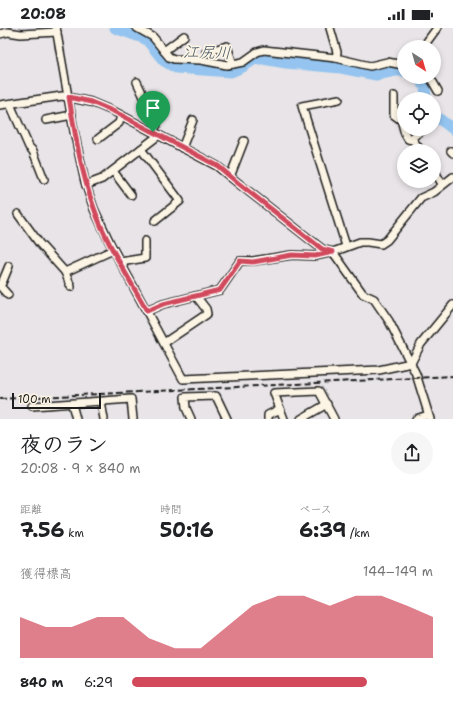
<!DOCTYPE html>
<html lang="ja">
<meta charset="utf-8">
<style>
:root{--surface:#fff;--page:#f6f6f6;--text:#202124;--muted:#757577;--accent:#d1495b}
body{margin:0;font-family:"Shantell Sans","Klee One",sans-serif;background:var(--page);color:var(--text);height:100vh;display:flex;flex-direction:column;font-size:15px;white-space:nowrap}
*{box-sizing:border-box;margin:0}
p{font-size:13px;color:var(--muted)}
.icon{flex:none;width:22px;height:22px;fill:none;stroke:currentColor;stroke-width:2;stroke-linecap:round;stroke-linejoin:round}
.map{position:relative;height:391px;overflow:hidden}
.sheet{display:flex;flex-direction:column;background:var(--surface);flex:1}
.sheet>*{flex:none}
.needle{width:26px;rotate:143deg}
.buttons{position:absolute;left:397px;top:12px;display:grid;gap:8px}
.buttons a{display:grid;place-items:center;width:44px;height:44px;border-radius:50%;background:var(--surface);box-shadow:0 2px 6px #0003;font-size:20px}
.scale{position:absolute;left:12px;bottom:10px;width:89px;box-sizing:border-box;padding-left:4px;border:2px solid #1c1c1c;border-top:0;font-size:11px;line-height:14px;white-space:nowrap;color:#1c1c1c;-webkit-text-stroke:3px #fcf5e5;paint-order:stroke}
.pin{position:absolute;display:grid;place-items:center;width:34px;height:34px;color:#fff;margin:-41px -17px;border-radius:50% 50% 50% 0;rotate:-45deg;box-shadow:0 0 4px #0007}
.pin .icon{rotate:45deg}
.round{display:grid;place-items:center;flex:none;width:42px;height:42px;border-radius:21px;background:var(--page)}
.headline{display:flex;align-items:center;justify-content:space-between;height:68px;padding:0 20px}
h1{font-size:22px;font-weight:700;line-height:30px}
.stats{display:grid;grid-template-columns:repeat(3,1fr);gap:6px;height:68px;padding:4px 20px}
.stats div{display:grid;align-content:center}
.stats b{font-size:20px;font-weight:700}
.stats small{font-size:11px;font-weight:400}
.stats p{font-size:11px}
.chart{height:112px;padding:8px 20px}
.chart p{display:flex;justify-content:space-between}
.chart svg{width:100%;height:72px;margin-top:4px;fill:var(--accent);opacity:.7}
ul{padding:0 20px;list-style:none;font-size:13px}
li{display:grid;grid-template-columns:64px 48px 1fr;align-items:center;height:30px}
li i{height:10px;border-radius:5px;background:var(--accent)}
.status{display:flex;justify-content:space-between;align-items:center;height:28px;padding:0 20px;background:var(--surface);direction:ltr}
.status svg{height:11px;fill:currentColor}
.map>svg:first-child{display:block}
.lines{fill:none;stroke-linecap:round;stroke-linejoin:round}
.river{stroke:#94c4ef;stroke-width:11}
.minor-casing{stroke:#1c1c1c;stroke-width:10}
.minor{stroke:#fcf5e5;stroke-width:7}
.rail{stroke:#1c1c1c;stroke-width:2;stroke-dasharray:6 3;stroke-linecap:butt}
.route-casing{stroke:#fff;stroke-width:8}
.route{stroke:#d1495b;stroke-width:5}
.labels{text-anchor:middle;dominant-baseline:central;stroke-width:3.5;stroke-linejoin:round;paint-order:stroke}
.water-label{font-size:16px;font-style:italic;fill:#465766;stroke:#fcf5e5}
</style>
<div class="status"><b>20:08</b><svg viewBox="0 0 49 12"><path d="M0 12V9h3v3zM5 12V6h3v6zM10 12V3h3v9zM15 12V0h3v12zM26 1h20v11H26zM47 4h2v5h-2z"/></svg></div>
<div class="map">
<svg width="453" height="391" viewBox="0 0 453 391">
<rect width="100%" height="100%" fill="#e8e4e7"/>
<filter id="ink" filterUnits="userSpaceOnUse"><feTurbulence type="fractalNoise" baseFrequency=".025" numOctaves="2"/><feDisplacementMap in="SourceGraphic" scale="8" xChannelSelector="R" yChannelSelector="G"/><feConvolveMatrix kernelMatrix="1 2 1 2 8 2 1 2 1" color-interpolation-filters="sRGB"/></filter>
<g filter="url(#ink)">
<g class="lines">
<g class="river">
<path d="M115 0 146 11 164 33 176 40 231 44 243 39 255 31H263L286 35 341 40 376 47 395 43H404"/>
<path d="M417 49 425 58 426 71"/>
<path d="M434 87 453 101"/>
</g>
<defs>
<g id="minor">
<path d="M56 0 74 103 85 154 94 181 110 215 183 351 379 342 411 335"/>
<path d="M137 0 153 9 169 29 174 31 201 32 227 37 233 36 243 34 257 24 264 22 336 30"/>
<path d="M330 0 337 24 336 30 370 38 387 34 404 37"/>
<path d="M0 6 8 4 21 6 57 4"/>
<path d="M423 19 437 0"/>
<path d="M164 23 184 8"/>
<path d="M206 24 227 18 233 36"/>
<path d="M430 49 438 63"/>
<path d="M137 54 157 97 153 103"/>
<path d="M394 68V87L401 92"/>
<path d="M339 71 302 78 346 218"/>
<path d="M10 76 29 119 33 123 44 151"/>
<path d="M0 77 62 68 91 74 115 84 217 138 238 155 322 221 333 224 363 266 374 271 389 293 416 346 430 391"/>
<path d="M399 84 405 106 408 111 413 112 421 123"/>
<path d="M46 92 72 87"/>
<path d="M98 111 119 95 121 88"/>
<path d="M410 111 424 101"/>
<path d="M182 120 193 92"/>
<path d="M141 121 180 173 155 193"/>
<path d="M451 123 453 125"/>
<path d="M434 142 442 156"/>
<path d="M113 143 131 167"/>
<path d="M230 149 244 113"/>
<path d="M86 157 102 151 159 107"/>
<path d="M18 186 39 215 65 244"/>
<path d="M120 234 145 230V213"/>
<path d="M0 256 2 255 9 238"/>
<path d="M0 258 8 267"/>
<path d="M71 259 65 244 113 222"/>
<path d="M147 283 163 276 220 262 240 233H253L292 227 315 228 333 224 360 214H368L381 216 387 212 421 170 434 164 453 149"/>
<path d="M164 315 207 286 206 281 196 268"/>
<path d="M411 335 421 316 453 277"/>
<path d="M101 374 104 391"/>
<path d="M72 376 76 391"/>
<path d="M32 378 131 371 133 391"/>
<path d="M191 391 186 380 185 369 216 368 227 391"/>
<path d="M268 391V387L280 381"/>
<path d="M284 391 274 365 319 363 334 391"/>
<path d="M301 391 327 376"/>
<path d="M416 391 428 387"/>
</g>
</defs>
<use href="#minor" class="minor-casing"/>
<use href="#minor" class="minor"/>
<path class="rail" d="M0 371 453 348"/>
</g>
</g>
<g class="lines" filter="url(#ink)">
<defs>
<path id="route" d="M69 69 91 74 115 84 218 138 238 155 322 221 333 224 315 228 292 227 253 234 240 233 220 262 163 276 147 283C129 250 106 215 94 180 81 144 75 106 69 69Z"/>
</defs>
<use href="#route" class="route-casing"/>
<use href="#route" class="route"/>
</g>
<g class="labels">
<g class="water-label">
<text transform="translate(207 24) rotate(2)">江尻川</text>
</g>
</g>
</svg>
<div class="buttons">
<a><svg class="needle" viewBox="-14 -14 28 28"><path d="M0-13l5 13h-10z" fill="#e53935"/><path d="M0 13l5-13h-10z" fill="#757577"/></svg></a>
<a><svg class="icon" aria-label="locate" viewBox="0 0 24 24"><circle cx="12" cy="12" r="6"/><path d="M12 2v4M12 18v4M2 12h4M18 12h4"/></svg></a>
<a><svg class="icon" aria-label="layers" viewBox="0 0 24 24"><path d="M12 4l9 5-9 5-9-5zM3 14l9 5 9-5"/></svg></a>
</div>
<div class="scale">100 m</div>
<div class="pin" style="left:153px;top:104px;background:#1e9e55"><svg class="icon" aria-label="arrive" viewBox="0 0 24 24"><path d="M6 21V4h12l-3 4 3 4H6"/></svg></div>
</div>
<section class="sheet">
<div class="headline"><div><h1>夜のラン</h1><p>20:08 · 9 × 840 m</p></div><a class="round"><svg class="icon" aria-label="share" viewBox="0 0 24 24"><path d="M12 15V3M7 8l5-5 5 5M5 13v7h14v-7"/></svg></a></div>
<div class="stats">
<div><p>距離</p><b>7.56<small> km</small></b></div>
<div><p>時間</p><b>50:16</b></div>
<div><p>ペース</p><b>6:39<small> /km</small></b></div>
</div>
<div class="chart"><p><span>獲得標高</span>144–149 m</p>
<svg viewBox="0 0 160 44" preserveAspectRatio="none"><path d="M0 44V19L10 25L20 25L30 19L40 19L50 32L60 38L70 38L80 25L90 12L100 6L110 6L120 12L130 6L140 6L150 12L160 19V44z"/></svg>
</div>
<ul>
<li><b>840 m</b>6:29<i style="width:78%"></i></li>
</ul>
</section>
